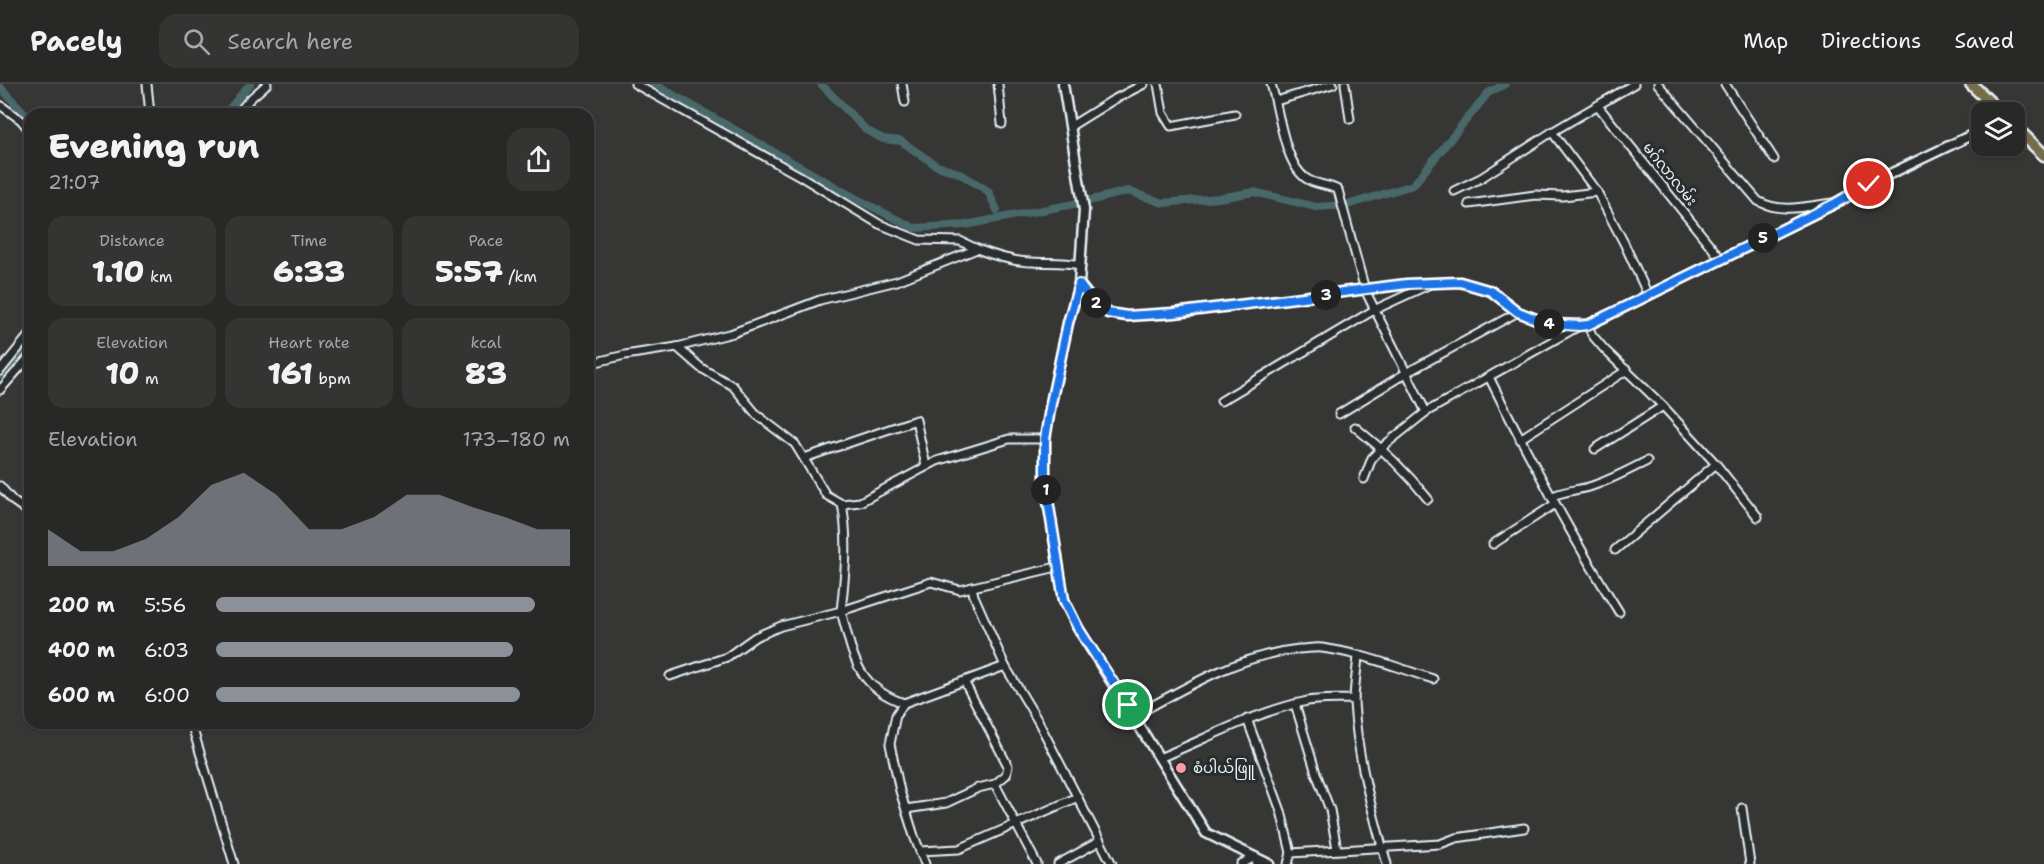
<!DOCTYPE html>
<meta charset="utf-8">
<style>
:root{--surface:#282827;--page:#343433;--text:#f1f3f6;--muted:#a5a6a7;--line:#444;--accent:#8c9099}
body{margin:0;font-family:"Shantell Sans","Noto Sans Myanmar",sans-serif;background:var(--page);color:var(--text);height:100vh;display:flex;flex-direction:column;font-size:22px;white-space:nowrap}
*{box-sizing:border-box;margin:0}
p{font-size:20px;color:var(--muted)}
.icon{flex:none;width:33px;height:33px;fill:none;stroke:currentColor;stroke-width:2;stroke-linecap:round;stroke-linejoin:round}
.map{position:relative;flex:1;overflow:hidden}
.sheet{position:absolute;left:24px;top:24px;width:570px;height:621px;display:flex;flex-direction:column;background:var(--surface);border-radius:18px;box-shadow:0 2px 4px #0004,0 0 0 2px var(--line)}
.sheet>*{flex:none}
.fabs{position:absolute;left:1971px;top:18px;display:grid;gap:12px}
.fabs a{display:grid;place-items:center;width:54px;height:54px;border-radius:12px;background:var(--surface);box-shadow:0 2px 4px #0004,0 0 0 2px var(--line);font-size:30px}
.pin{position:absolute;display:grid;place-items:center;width:51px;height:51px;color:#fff;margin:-26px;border:3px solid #fff;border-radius:50%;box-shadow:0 2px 6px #0007}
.km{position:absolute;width:30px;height:30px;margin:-15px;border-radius:50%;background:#222;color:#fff;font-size:16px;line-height:30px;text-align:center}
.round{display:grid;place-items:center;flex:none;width:63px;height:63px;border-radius:18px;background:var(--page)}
.summary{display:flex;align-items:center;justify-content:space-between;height:102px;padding:0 24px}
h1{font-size:33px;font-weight:800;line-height:45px}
.stats{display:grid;grid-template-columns:repeat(3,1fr);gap:9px;height:102px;padding:6px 24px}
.stats div{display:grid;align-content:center;border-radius:15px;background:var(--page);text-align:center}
.stats b{font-size:30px;font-weight:800}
.stats small{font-size:16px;font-weight:400}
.stats p{font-size:16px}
.chart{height:168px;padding:12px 24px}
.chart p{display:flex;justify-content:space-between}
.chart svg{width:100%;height:108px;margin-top:6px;fill:var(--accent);opacity:.7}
ul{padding:0 24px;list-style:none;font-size:20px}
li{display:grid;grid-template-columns:96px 72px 1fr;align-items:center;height:45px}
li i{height:15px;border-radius:8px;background:var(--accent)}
header{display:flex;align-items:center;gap:36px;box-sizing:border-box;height:84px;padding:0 30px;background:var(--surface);border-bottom:2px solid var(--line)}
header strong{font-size:28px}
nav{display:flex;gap:33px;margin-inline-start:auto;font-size:21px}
.search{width:420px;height:54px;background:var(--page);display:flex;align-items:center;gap:15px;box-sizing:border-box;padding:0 21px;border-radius:18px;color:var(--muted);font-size:22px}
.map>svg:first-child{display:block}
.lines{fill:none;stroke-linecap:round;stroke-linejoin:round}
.canal{stroke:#49676b;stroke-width:8}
.minor-casing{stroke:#e8f1f8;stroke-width:11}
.tertiary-casing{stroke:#e8f1f8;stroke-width:13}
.primary-casing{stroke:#e8f1f8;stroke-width:15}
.minor{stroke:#2a2d2e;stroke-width:7}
.tertiary{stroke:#2a2d2e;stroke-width:8}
.primary{stroke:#746c4b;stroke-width:10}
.route-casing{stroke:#fff;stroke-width:12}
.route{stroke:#1a73e8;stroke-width:8}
.poi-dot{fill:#ff9aa2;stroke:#2a2d2e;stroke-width:2}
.labels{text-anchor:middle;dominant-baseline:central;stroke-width:6;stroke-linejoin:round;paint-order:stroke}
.street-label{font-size:15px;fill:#e8f1f8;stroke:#2a2d2e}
.poi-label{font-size:15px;fill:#e8f1f8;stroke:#2a2d2e;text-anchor:start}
</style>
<header>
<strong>Pacely</strong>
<div class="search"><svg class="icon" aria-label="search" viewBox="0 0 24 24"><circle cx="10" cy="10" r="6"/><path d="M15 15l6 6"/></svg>Search here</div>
<nav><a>Map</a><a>Directions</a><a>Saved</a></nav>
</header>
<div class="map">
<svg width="2044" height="780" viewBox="0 0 2044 780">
<rect width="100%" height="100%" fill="#363634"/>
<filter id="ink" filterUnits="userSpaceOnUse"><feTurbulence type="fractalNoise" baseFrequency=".0167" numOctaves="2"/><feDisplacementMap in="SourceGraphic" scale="12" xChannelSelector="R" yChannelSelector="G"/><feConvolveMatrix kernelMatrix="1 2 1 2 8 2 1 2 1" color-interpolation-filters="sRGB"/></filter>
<g filter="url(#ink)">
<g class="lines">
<g class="canal">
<path d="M654 0 855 114 914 144 965 141 1079 119"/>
<path d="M821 0 866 46 883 55 901 57 937 82 959 89 988 107 997 126"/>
<path d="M0 3 30 35"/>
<path d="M225 30 250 0"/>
<path d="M1088 117 1128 107 1163 119 1219 114 1254 108 1316 123 1347 121 1413 101 1488 9 1505 0"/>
<path d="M0 291 30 257"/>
</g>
<defs>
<g id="minor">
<path d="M147 0 150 30"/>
<path d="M635 0 800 92 879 140 919 156 960 157 977 165"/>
<path d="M902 0 905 18"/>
<path d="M998 0 1002 40"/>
<path d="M1158 0 1163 29 1171 42 1235 30"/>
<path d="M1271 0C1279 25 1284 81 1307 95 1316 101 1328 100 1338 106L1365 206 1426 328"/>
<path d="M1345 0 1350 35"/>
<path d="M1658 0 1758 117C1781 130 1808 122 1833 119"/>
<path d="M1725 0 1774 75"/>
<path d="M1276 17 1333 0"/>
<path d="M0 21 21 36 30 47"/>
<path d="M1598 22 1721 175"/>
<path d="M237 30 250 15 267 0"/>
<path d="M1071 42 1113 16 1144 0"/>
<path d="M1552 48 1597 108 1624 159 1648 211"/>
<path d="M1454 107 1481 94 1552 48 1634 0"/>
<path d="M1469 120 1535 111 1563 112 1597 108"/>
<path d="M1588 241 1592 251 1605 266 1663 322 1716 380 1758 433"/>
<path d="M677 263 701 284 733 302 757 331 795 360 826 411 842 420 860 418 937 377 1009 355H1045"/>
<path d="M588 280 625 271 677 263 733 249 820 216 897 197 977 165C995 172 1013 178 1032 178 1049 179 1064 178 1080 181"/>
<path d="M0 287 30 250"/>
<path d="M1489 293C1529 373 1571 452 1619 528"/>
<path d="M0 306 30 272"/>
<path d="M1221 317 1374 226 1428 201"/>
<path d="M1339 330 1406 289 1518 228"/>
<path d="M1355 343C1383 365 1406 387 1428 415"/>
<path d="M1520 355 1627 286"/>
<path d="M1595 365 1663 322"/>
<path d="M804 374 916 336 926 382"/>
<path d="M1364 395 1372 374 1386 360 1426 328 1579 242"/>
<path d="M0 402 13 417 30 429"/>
<path d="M1551 413C1561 407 1580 406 1592 402 1611 396 1629 386 1647 377"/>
<path d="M842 420C849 456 845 491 841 527L931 498 960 506 1057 483"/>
<path d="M1493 460 1555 420"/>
<path d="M1615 466 1716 380"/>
<path d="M972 503 974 512 1005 582 1038 637 1112 780"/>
<path d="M1358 572C1357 586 1354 603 1354 618 1357 673 1372 727 1387 780"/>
<path d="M670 592 727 573 755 553 781 542 841 527C853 571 856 603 904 619L896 631 890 660 900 707 914 752 925 780"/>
<path d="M964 597 1008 682 1006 691 995 700"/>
<path d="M904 619 1005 582"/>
<path d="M1295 620 1316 689 1330 726 1337 765"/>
<path d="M1134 632C1186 603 1239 571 1299 565 1306 565 1315 563 1322 564 1360 569 1396 583 1433 595"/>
<path d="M1247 635 1281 727 1291 769"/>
<path d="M191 639 234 780"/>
<path d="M1159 674C1206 655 1253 629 1303 618 1319 614 1338 616 1354 615"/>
<path d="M1742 724 1750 780"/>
<path d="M906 725 946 719 978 704 995 700 1037 780"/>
<path d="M920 767 959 765 1078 713"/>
<path d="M1058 780 1100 757"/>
<path d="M1241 780 1255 773 1257 780"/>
<path d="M1288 780 1291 769 1440 760 1456 754 1524 744"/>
</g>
<g id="tertiary">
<path d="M1063 0 1084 126 1079 200 1068 239 1051 319 1045 355V398L1064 516 1078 544 1206 749 1269 780"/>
<path d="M1079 200 1091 215 1108 229 1127 232 1174 229 1407 200 1460 198 1491 207 1518 228 1549 240 1588 241 1836 119 1869 100 1982 46"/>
</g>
<g id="primary">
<path d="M1971 0 2000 28"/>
<path d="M2014 42 2044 71"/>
</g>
</defs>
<use href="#minor" class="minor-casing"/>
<use href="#tertiary" class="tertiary-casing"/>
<use href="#primary" class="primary-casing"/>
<use href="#minor" class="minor"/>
<use href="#tertiary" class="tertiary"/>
<use href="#primary" class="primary"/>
</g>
</g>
<g class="lines" filter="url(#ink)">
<defs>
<path id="route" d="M1128 621 1078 544 1064 516 1045 398V355L1051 319 1068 239 1079 200 1090 215 1108 229 1127 232 1174 229 1407 200 1460 198 1491 207 1518 228 1549 240 1579 242 1588 241 1602 234 1836 119 1869 100"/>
</defs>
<use href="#route" class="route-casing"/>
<use href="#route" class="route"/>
</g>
<circle class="poi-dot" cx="1181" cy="684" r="6"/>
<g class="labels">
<g class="street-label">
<text transform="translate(1670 90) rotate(51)">မဂ်လာလမ်း</text>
</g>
<g class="poi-label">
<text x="1193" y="684">စံပါယ်ဖြူ</text>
</g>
</g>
</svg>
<div class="fabs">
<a><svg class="icon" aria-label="layers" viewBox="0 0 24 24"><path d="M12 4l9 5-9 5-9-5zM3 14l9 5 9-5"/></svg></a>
</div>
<div class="pin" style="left:1128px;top:621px;background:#1e9e55"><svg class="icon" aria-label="arrive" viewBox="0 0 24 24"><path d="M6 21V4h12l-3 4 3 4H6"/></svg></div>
<div class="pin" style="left:1869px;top:100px;background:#d93025"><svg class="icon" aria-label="check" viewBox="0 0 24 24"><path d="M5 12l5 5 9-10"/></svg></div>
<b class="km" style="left:1046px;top:406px">1</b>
<b class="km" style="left:1096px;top:219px">2</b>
<b class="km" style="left:1326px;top:211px">3</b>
<b class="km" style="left:1549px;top:240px">4</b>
<b class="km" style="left:1763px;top:154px">5</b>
<section class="sheet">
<div class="summary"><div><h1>Evening run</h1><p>21:07</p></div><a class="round"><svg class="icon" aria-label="share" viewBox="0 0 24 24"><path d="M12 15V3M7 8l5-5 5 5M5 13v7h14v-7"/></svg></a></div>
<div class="stats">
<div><p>Distance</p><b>1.10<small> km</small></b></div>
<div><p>Time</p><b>6:33</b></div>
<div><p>Pace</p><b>5:57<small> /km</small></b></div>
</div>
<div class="stats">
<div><p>Elevation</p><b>10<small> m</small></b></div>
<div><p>Heart rate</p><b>161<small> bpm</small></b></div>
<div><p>kcal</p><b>83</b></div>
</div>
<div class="chart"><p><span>Elevation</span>173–180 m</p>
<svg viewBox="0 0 160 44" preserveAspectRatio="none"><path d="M0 44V29L10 38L20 38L30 33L40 24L50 11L60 6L70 15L80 29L90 29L100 24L110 15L120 15L130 20L140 24L150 29L160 29V44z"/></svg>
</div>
<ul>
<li><b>200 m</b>5:56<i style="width:90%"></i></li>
<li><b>400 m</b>6:03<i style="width:84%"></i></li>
<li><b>600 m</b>6:00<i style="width:86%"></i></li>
</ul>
</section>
</div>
